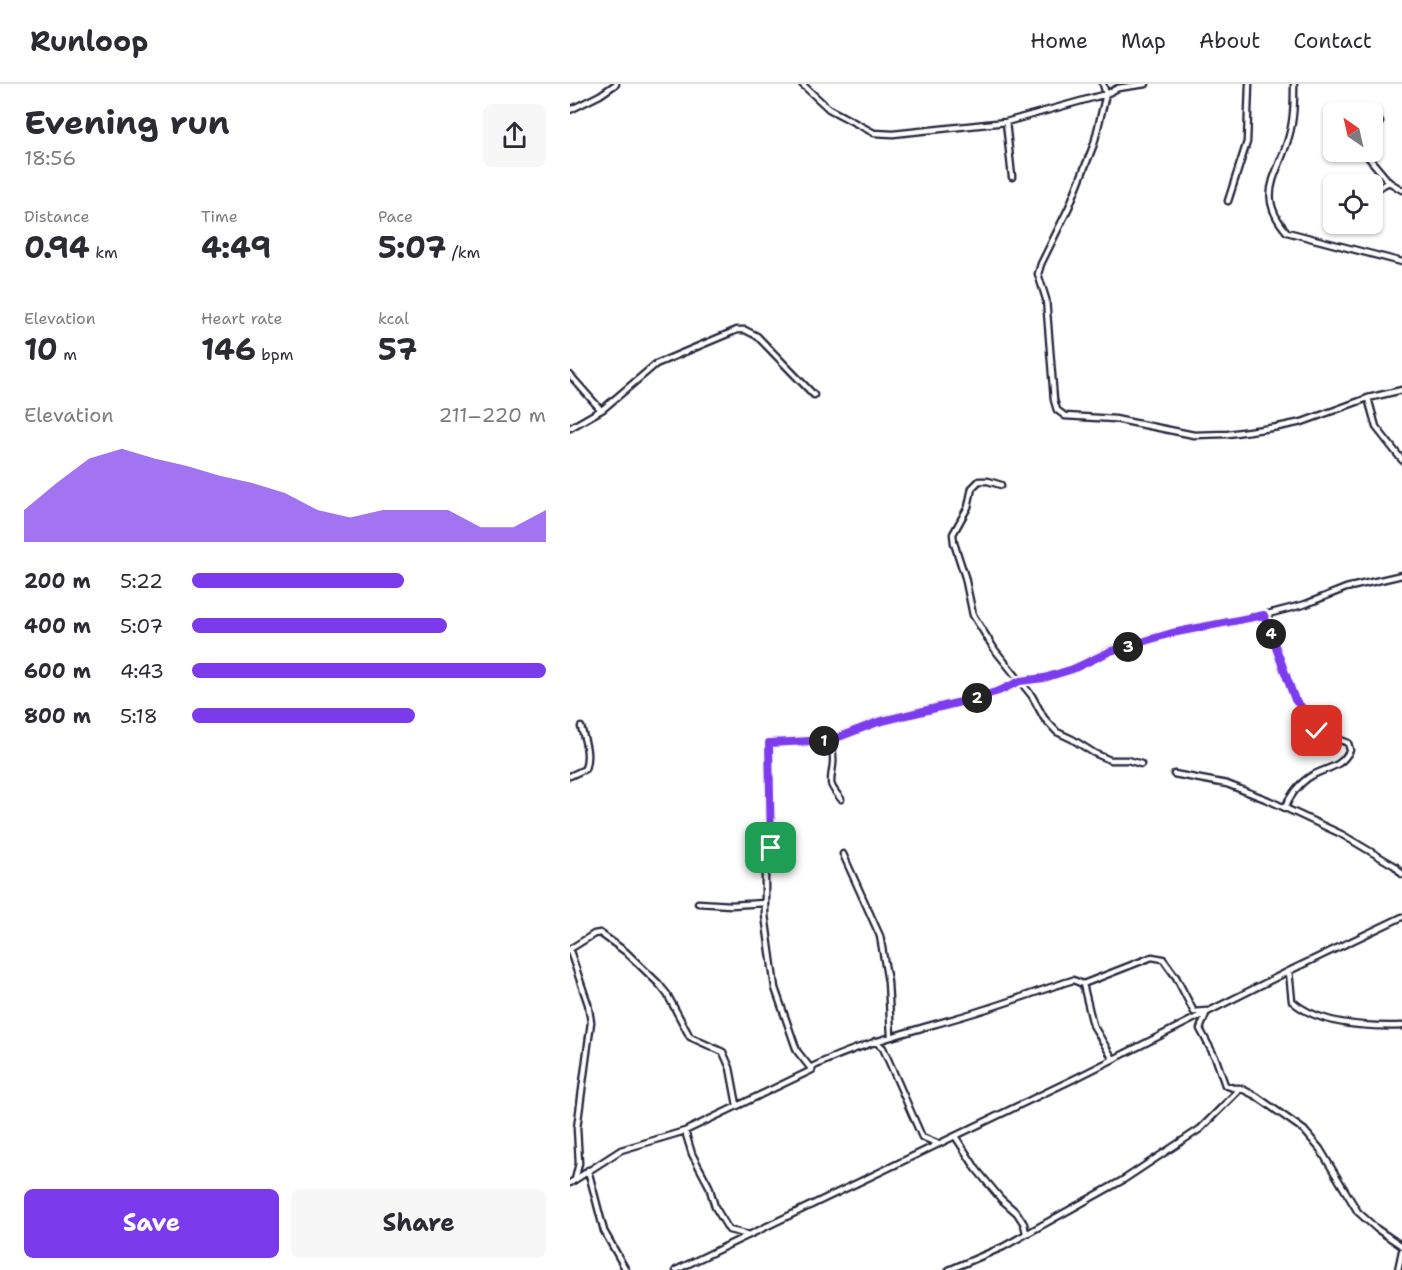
<!DOCTYPE html>
<html lang="en">
<head>
<meta charset="utf-8">
<style>
	:root { --surface:#fff; --page:#f7f7f7; --text:#2b2b33; --muted:#7c7c81; --line:#e1e1e2; --accent:#7c3aed }
	body { margin:0; font-family:"Shantell Sans",sans-serif; background:var(--page); color:var(--text); height:100vh; display:flex; flex-direction:column; font-size:22px; white-space:nowrap }
	* { box-sizing:border-box; margin:0 }
	p { font-size:20px; color:var(--muted) }
	.icon { flex:none; width:33px; height:33px; fill:none; stroke:currentColor; stroke-width:2; stroke-linecap:round; stroke-linejoin:round }
	.map { position:relative; flex:1; overflow:hidden }
	.details { display:flex; flex-direction:column; background:var(--surface); width:570px }
	.details>* { flex:none }
	.needle { width:39px; rotate:326deg }
	.fabs { position:absolute; left:753px; top:18px; display:grid; gap:12px }
	.fabs a { display:grid; place-items:center; width:60px; height:60px; border-radius:9px; background:var(--surface); box-shadow:0 2px 4px #0004; font-size:30px }
	.pin { position:absolute; display:grid; place-items:center; width:51px; height:51px; color:#fff; margin:-26px; border-radius:12px; box-shadow:0 3px 9px #0006 }
	.km { position:absolute; width:30px; height:30px; margin:-15px; border-radius:50%; background:#222; color:#fff; font-size:16px; line-height:30px; text-align:center }
	.round { display:grid; place-items:center; flex:none; width:63px; height:63px; border-radius:9px; background:var(--page) }
	.overview { display:flex; align-items:center; justify-content:space-between; height:102px; padding:0 24px }
	h1 { font-size:33px; font-weight:700; line-height:45px }
	.figures { display:grid; grid-template-columns:repeat(3,1fr); gap:9px; height:102px; padding:6px 24px }
	.figures div { display:grid; align-content:center }
	.figures b { font-size:30px; font-weight:700 }
	.figures small { font-size:16px; font-weight:400 }
	.figures p { font-size:16px }
	.chart { height:168px; padding:12px 24px }
	.chart p { display:flex; justify-content:space-between }
	.chart svg { width:100%; height:108px; margin-top:6px; fill:var(--accent); opacity:.7 }
	.cta { display:flex; gap:12px; margin-top:auto; padding:12px 24px }
	.cta a { flex:1; height:69px; border-radius:9px; background:var(--accent); color:#fff; font-size:24px; font-weight:700; line-height:69px; text-align:center }
	.cta a+a { background:var(--page); color:var(--text) }
	ul { padding:0 24px; list-style:none; font-size:20px }
	li { display:grid; grid-template-columns:96px 72px 1fr; align-items:center; height:45px }
	li i { height:15px; border-radius:8px; background:var(--accent) }
	header { display:flex; align-items:center; gap:36px; box-sizing:border-box; height:84px; padding:0 30px; background:var(--surface); border-bottom:2px solid var(--line) }
	header strong { font-size:28px }
	nav { display:flex; gap:33px; margin-inline-start:auto; font-size:21px }
	main { display:flex; flex:1; min-height:0 }
	.map>svg:first-child { display:block }
</style>
</head>
<body>
<header>
<strong>Runloop</strong>
<nav><a>Home</a><a>Map</a><a>About</a><a>Contact</a></nav>
</header>
<main>
<section class="details">
<div class="overview"><div><h1>Evening run</h1><p>18:56</p></div><a class="round"><svg class="icon" aria-label="share" viewBox="0 0 24 24"><path d="M12 15V3M7 8l5-5 5 5M5 13v7h14v-7"/></svg></a></div>
<div class="figures">
<div><p>Distance</p><b>0.94<small> km</small></b></div>
<div><p>Time</p><b>4:49</b></div>
<div><p>Pace</p><b>5:07<small> /km</small></b></div>
</div>
<div class="figures">
<div><p>Elevation</p><b>10<small> m</small></b></div>
<div><p>Heart rate</p><b>146<small> bpm</small></b></div>
<div><p>kcal</p><b>57</b></div>
</div>
<div class="chart"><p><span>Elevation</span>211–220 m</p>
<svg viewBox="0 0 160 44" preserveAspectRatio="none"><path d="M0 44V31L10 20L20 10L30 6L40 10L50 13L60 17L70 20L80 24L90 31L100 34L110 31L120 31L130 31L140 38L150 38L160 31V44z"/></svg>
</div>
<ul>
<li><b>200 m</b>5:22<i style="width:60%"></i></li>
<li><b>400 m</b>5:07<i style="width:72%"></i></li>
<li><b>600 m</b>4:43<i style="width:100%"></i></li>
<li><b>800 m</b>5:18<i style="width:63%"></i></li>
</ul>
<div class="cta"><a>Save</a><a>Share</a></div>
</section>
<div class="map">
<svg width="832" height="1186" viewBox="0 0 832 1186">
	<rect width="100%" height="100%" fill="#fff"/>
	<filter id="ink" filterUnits="userSpaceOnUse"><feTurbulence type="fractalNoise" baseFrequency=".0167" numOctaves="2"/><feDisplacementMap in="SourceGraphic" scale="12" xChannelSelector="R" yChannelSelector="G"/><feConvolveMatrix kernelMatrix="1 2 1 2 8 2 1 2 1" color-interpolation-filters="sRGB"/></filter>
	<g filter="url(#ink)">
		<g fill="none" stroke-linecap="round" stroke-linejoin="round">
			<defs>
				<path id="minor" d="M232 0 259 25 304 49 323 50 436 38 536 10 548 4 576 0
					M533 0 536 10 524 60 499 123 471 180 468 190 476 215 484 316 487 326 495 332 545 335 624 351 658 350 708 343 732 338 798 314 832 306
					M724 0C724 17 724 35 719 52 709 91 684 110 717 148L832 178
					M0 26 30 11 46 0
					M436 38 442 93
					M802 48 810 38
					M794 68 819 98 832 106
					M802 107 819 98
					M658 117 677 58 679 0
					M0 291 31 326
					M798 314 806 343 832 376
					M0 344 33 325 86 280 167 246H175L187 252 244 311
					M431 401 418 397H409L402 404 398 423 383 450 384 459 395 493 403 531 425 566 462 612 474 634 487 648 502 655 524 669 540 676H558L571 680
					M694 531 725 616 738 630 741 640 747 647 778 659 780 666C770 686 754 683 738 694 728 701 719 713 715 724
					M261 656 307 638 399 616 429 607 450 597 474 594 503 585 541 566 602 549 694 531 736 520 776 504 832 491
					M604 690 657 700 698 716 771 750 825 782 832 790
					M0 692 15 685C20 670 15 657 11 643
					M273 770 310 852 318 898 321 952
					M128 819 161 821 195 819
					M0 865 24 850 30 849 56 868 88 899 97 910 120 953 153 968 160 984 167 1021
					M0 867 18 920 21 938 7 1044 9 1079 5 1096
					M719 887 722 917C748 941 798 943 832 942
					M513 900 582 873 593 875 606 893 624 928 637 927 630 945 646 975 655 1001 663 1004H670L686 1012 734 1046 750 1065 788 1128 807 1145 832 1162
					M305 957 313 964 352 1053 369 1060
					M242 986 227 967 205 904 195 831V789L201 764 199 659 261 656C262 664 264 672 263 680 261 700 257 698 271 715
					M115 1047 122 1070 139 1102 145 1123 159 1146 179 1151
					M385 1052 407 1086 431 1115 447 1129 454 1140 456 1149
					M18 1086 34 1147 56 1186
					M0 1099 51 1066 115 1047 242 986V983C297 956 357 944 416 925 445 916 474 905 503 896L513 900 523 941 543 975
					M106 1186 508 993 719 887 832 833
					M379 1186 433 1163 553 1096 630 1045 670 1005
					M828 1186 832 1167"/>
			</defs>
			<use href="#minor" stroke="#22223b" stroke-width="9"/>
			<use href="#minor" stroke="#fff" stroke-width="4.5"/>
		</g>
	</g>
	<g fill="none" stroke-linecap="round" stroke-linejoin="round" filter="url(#ink)">
		<defs>
			<path id="route" d="M201 764 199 659 261 656 308 638 399 616 429 607 450 597 474 594 503 585 541 567 602 549 694 531 725 616 738 630 741 640 747 647"/>
		</defs>
		<use href="#route" stroke="#fff" stroke-width="12"/>
		<use href="#route" stroke="#7c3aed" stroke-width="8"/>
	</g>
</svg>
<div class="fabs">
<a><svg class="needle" viewBox="-14 -14 28 28"><path d="M0-13l5 13h-10z" fill="#e53935"/><path d="M0 13l5-13h-10z" fill="#7c7c81"/></svg></a>
<a><svg class="icon" aria-label="locate" viewBox="0 0 24 24"><circle cx="12" cy="12" r="6"/><path d="M12 2v4M12 18v4M2 12h4M18 12h4"/></svg></a>
</div>
<div class="pin" style="left:201px;top:764px;background:#1e9e55"><svg class="icon" aria-label="arrive" viewBox="0 0 24 24"><path d="M6 21V4h12l-3 4 3 4H6"/></svg></div>
<div class="pin" style="left:747px;top:647px;background:#d93025"><svg class="icon" aria-label="check" viewBox="0 0 24 24"><path d="M5 12l5 5 9-10"/></svg></div>
<b class="km" style="left:254px;top:657px">1</b>
<b class="km" style="left:407px;top:614px">2</b>
<b class="km" style="left:558px;top:563px">3</b>
<b class="km" style="left:701px;top:550px">4</b>
</div>
</main>
</body>
</html>
